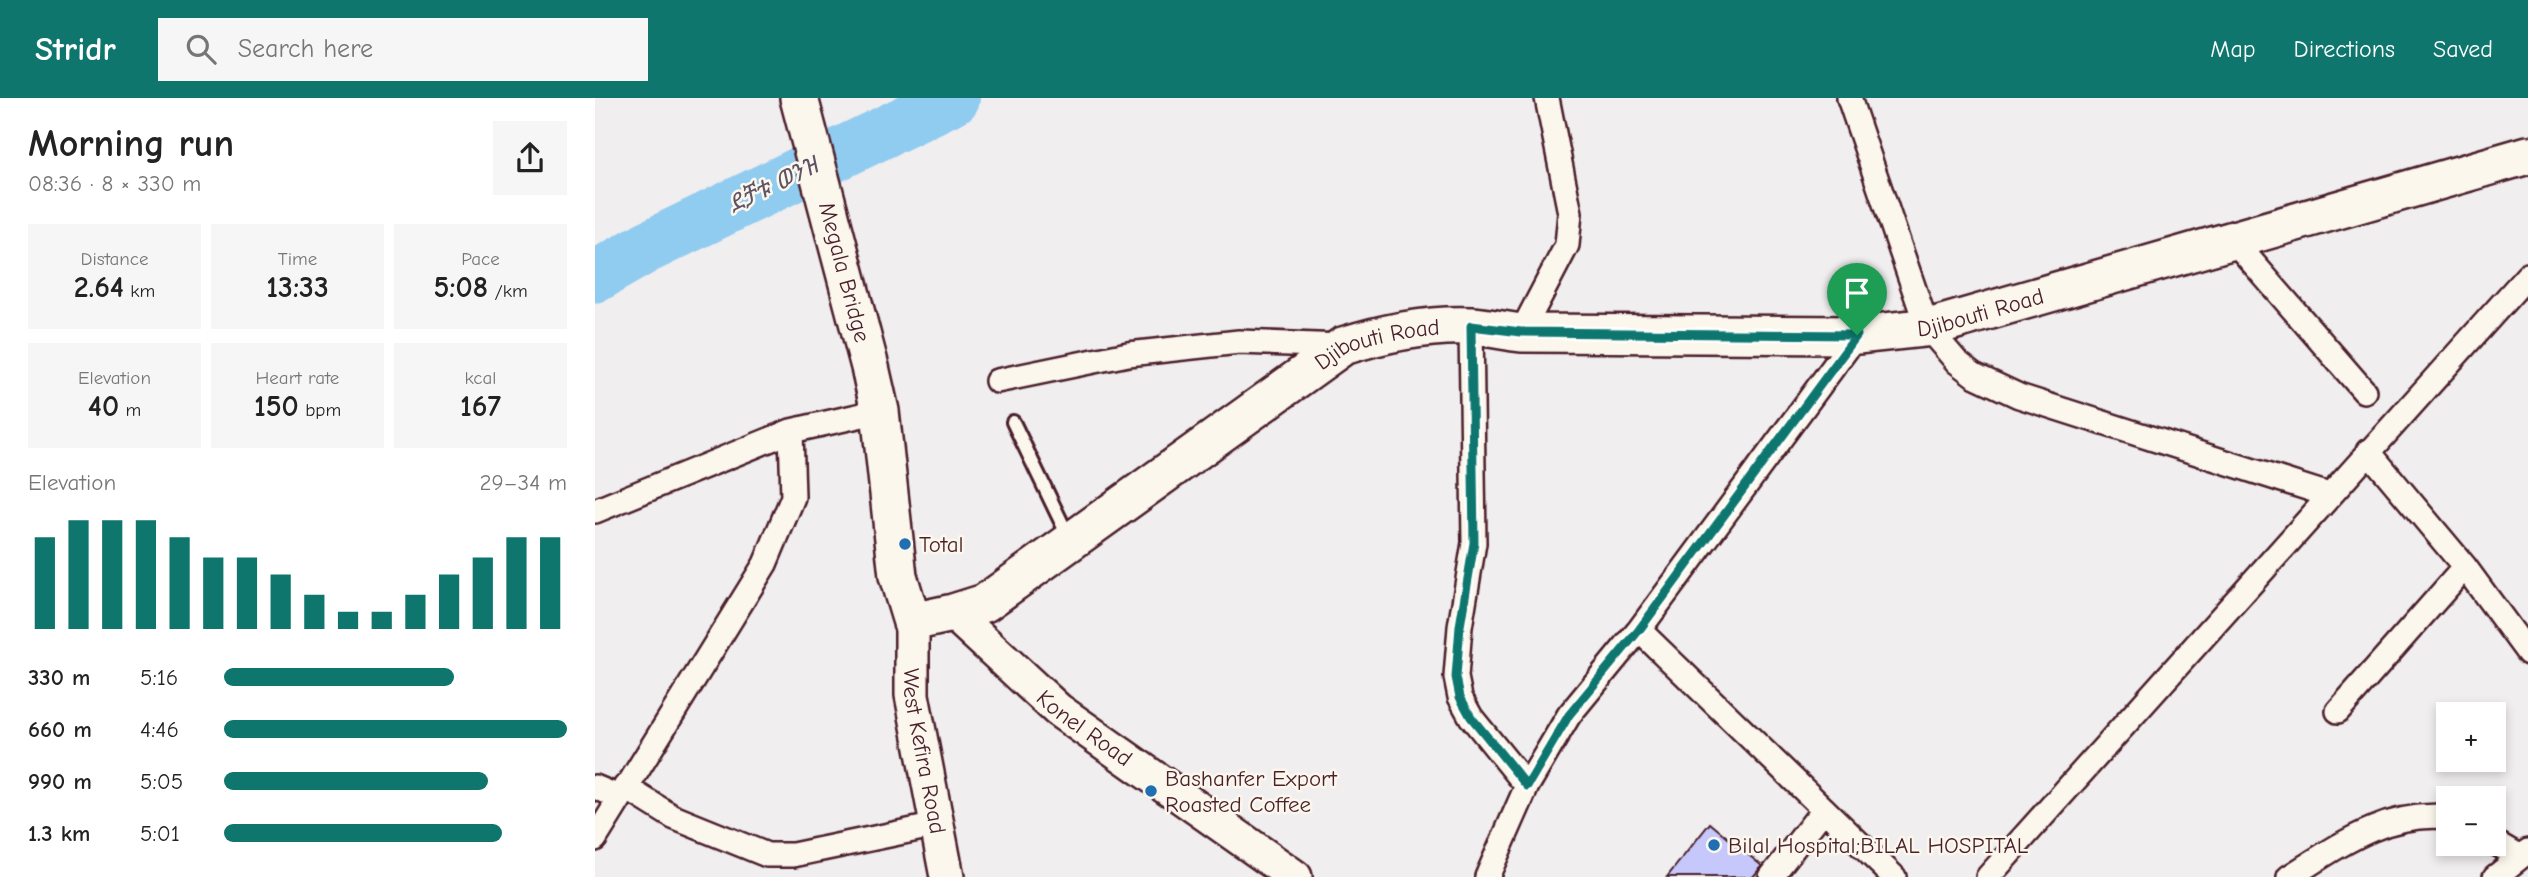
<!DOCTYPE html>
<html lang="en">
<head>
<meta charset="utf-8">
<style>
	:root { --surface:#fff; --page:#f6f6f6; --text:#222; --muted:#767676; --accent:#0f766e }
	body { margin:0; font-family:"Comic Neue","Noto Sans Ethiopic",sans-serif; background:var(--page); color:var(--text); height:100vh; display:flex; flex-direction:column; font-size:26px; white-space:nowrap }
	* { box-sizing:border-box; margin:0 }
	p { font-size:23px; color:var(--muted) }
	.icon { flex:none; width:38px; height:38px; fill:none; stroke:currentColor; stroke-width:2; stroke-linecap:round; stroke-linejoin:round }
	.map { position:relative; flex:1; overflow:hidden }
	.side { display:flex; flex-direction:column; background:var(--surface); width:595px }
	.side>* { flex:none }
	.buttons { position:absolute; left:1841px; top:604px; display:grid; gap:14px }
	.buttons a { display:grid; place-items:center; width:70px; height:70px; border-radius:0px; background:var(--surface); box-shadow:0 4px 10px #0003; font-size:35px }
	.pin { position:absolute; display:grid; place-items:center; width:60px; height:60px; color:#fff; margin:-72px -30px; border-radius:50% 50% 50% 0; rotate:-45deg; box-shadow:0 0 7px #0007 }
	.pin .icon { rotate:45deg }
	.round { display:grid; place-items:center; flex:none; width:74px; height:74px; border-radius:0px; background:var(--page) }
	.overview { display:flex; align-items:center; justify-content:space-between; height:119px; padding:0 28px }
	h1 { font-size:38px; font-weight:600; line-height:52px }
	.stats { display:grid; grid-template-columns:repeat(3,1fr); gap:10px; height:119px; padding:7px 28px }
	.stats div { display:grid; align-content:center; border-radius:0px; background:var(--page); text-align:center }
	.stats b { font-size:30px; font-weight:600 }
	.stats small { font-size:19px; font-weight:400 }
	.stats p { font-size:19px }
	.chart { height:196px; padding:14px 28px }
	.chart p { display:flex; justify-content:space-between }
	.chart svg { width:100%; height:126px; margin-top:7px; stroke:var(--accent); stroke-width:6 }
	ul { padding:0 28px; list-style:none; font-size:23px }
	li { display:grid; grid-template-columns:112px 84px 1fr; align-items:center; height:52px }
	li i { height:18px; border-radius:9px; background:var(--accent) }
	header { display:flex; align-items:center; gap:42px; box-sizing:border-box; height:98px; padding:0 35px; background:var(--accent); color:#fff }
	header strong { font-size:33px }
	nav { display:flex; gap:38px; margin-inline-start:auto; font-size:24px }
	.search { width:490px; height:63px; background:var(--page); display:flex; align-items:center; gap:18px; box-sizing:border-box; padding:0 24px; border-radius:0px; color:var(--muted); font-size:26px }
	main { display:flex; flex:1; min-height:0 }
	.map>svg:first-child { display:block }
</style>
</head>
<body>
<header>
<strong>Stridr</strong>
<div class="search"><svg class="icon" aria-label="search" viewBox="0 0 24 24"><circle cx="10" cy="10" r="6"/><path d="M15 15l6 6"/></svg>Search here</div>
<nav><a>Map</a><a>Directions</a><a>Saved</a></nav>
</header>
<main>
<section class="side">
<div class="overview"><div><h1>Morning run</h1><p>08:36 · 8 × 330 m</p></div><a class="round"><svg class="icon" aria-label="share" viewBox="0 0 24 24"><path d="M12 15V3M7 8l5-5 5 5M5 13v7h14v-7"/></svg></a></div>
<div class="stats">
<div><p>Distance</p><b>2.64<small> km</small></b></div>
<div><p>Time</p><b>13:33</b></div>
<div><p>Pace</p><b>5:08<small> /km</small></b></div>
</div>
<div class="stats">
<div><p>Elevation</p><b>40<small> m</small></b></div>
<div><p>Heart rate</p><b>150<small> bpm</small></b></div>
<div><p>kcal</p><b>167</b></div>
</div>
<div class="chart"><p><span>Elevation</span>29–34 m</p>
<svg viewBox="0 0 160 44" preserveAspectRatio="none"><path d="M5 44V12M15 44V6M25 44V6M35 44V6M45 44V12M55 44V19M65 44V19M75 44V25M85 44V32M95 44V38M105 44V38M115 44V32M125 44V25M135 44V19M145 44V12M155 44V12"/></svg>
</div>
<ul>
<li><b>330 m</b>5:16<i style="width:67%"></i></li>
<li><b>660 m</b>4:46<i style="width:100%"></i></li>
<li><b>990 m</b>5:05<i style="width:77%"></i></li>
<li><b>1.3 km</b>5:01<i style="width:81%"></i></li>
</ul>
</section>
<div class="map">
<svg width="1933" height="779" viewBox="0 0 1933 779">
	<rect width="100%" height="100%" fill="#f0eeef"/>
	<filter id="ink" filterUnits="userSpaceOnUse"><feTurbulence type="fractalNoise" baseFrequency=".0143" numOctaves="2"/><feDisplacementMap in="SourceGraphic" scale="14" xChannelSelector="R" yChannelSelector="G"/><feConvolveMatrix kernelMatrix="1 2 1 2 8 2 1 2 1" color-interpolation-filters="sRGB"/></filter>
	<g filter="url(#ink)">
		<path fill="#0003" d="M1165 769 1171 779H1074Z"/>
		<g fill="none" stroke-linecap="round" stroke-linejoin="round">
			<path stroke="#90cbf0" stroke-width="52" d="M0 179 52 149 359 0"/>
		</g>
		<path fill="#c6c8fb" stroke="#4a1f2b" stroke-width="2" d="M1115 725 1167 768 1158 779H1072Z"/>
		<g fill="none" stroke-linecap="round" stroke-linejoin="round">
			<defs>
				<path id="lane" d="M418 324 474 440"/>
				<path id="street" d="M1254 0 1332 229 1362 264 1379 277 1424 298 1734 397
					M1638 142 1769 293
					M876 228 879 445 865 529 861 579 865 599 876 619 932 688
					M926 235 972 147 975 115 952 0
					M402 283 533 256 644 244 748 248
					M1773 353 1870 469 1933 555
					M0 413 196 333 285 313
					M1044 532 1299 779
					M1743 613 1870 469
					M0 689 24 699
					M30 689 78 719 172 757H198L342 727
					M0 741 170 466 198 399 196 333
					M1899 744 1925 759
					M892 779 932 688 974 617 1044 532 1262 237
					M1176 779 1229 711
					M1393 779 1933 177
					M1694 779C1745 747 1790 713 1853 719
					M1900 779 1933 753"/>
				<g id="secondary">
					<path id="s1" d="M358 515 463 612 700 779"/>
					<path id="s2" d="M317 524V597L352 779"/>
				</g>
				<g id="primary">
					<path id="s3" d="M204 0 275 269 285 313 303 478 317 524 358 515 390 505 748 248C789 235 833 226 877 228 893 229 910 233 926 235L1262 237 1337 229 1933 57"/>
				</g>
			</defs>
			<use href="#lane" stroke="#4a1f2b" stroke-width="18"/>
			<use href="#street" stroke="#4a1f2b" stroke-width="28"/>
			<use href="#secondary" stroke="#4a1f2b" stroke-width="38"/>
			<use href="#primary" stroke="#4a1f2b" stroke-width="42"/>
			<use href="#lane" stroke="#fbf7ec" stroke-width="12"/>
			<use href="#street" stroke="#fbf7ec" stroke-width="23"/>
			<use href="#secondary" stroke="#fbf7ec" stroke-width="33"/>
			<use href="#primary" stroke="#fbf7ec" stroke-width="37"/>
		</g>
	</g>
	<g fill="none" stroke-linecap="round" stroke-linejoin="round" filter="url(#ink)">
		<defs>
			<path id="route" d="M876 228 926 234 1262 237 1044 532 974 617 932 688 876 619 865 599 861 579 865 528 879 445Z"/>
		</defs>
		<use href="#route" stroke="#fff" stroke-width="14"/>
		<use href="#route" stroke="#0f766e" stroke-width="9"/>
	</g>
	<g fill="#1f6fb2" stroke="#fbf7ec" stroke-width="2.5">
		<circle cx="310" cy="446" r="7"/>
		<circle cx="556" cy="693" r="7"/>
		<circle cx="1119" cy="747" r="7"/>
	</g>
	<g text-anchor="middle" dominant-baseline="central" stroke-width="5" stroke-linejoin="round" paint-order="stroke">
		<g font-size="23" fill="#4a1f2b" stroke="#fbf7ec">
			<text stroke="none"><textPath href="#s3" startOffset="180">Megala Bridge</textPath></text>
			<text stroke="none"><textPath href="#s3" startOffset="1696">Djibouti Road</textPath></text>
			<text stroke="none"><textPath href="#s3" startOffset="1087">Djibouti Road</textPath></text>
			<text stroke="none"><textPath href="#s1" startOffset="175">Konel Road</textPath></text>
			<text stroke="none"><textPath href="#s2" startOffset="130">West Kefira Road</textPath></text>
		</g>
		<g font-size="23" fill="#4a1f2b" stroke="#fbf7ec" text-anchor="start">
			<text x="324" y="446">Total</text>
			<text x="570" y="680">Bashanfer Export<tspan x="570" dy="26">Roasted Coffee</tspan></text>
			<text x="1133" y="747">Bilal Hospital;BILAL HOSPITAL</text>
		</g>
		<g font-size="24" font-style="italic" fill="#5f5366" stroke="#fbf7ec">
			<text transform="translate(178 87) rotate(-26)">ደቻቱ ወንዝ</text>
		</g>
	</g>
</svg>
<div class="buttons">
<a>+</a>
<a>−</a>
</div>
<div class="pin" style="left:1262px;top:237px;background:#1e9e55"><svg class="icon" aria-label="arrive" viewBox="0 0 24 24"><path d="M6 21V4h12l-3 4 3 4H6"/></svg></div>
</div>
</main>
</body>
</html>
